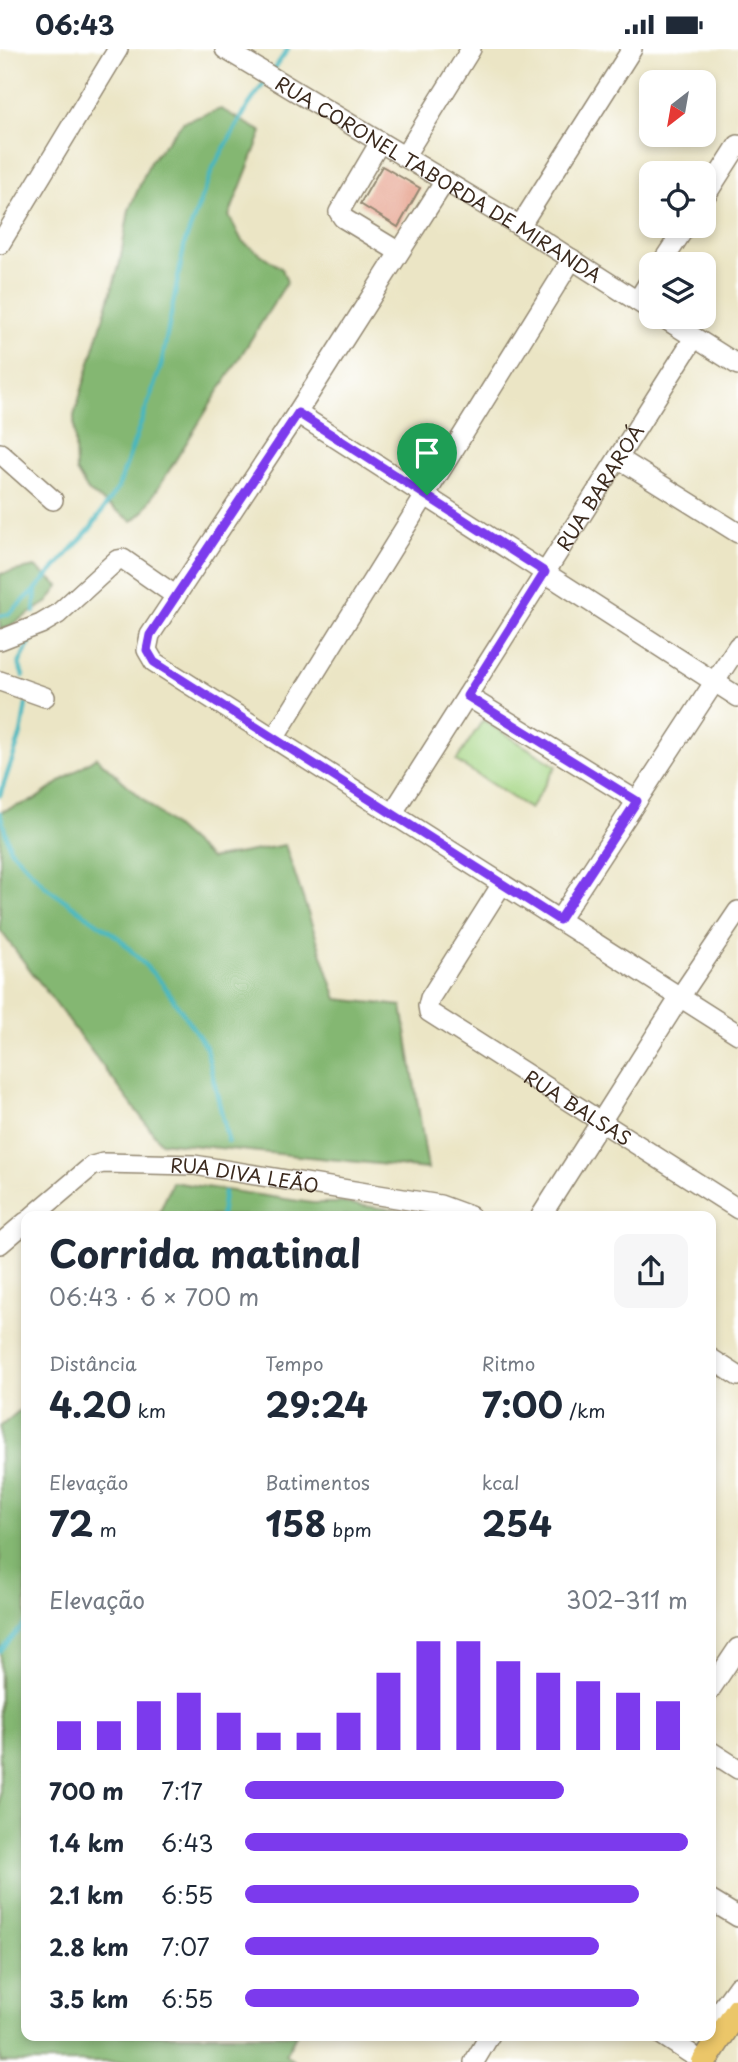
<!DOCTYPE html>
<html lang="pt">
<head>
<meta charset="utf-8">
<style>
	:root { --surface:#fff; --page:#f6f6f7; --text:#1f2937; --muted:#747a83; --accent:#7c3aed }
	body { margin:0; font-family:"Playpen Sans",sans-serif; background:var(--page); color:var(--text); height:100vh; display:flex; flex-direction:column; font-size:26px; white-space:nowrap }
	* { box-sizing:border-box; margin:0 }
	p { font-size:23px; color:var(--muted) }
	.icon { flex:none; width:38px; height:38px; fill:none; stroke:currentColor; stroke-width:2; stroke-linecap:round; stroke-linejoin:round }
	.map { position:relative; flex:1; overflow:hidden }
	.details { position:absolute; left:21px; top:1162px; width:695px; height:830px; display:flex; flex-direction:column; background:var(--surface); border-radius:14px; box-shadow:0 4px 10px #0003 }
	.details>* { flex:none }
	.needle { width:46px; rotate:211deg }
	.fabs { position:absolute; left:639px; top:21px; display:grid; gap:14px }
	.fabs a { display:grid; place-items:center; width:77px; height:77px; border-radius:14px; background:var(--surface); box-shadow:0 4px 10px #0003; font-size:35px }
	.pin { position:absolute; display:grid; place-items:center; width:60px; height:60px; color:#fff; margin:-72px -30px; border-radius:50% 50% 50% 0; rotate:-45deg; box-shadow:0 0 7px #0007 }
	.pin .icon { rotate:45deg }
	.round { display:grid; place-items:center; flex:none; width:74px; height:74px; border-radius:14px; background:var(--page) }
	.overview { display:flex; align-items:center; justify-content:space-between; height:119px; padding:0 28px }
	h1 { font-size:38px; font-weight:700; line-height:52px }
	.figures { display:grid; grid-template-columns:repeat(3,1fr); gap:10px; height:119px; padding:7px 28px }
	.figures div { display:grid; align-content:center }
	.figures b { font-size:35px; font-weight:700 }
	.figures small { font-size:19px; font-weight:400 }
	.figures p { font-size:19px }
	.chart { height:196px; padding:14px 28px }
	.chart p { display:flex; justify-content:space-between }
	.chart svg { width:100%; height:126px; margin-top:7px; stroke:var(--accent); stroke-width:6 }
	ul { padding:0 28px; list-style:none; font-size:23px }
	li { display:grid; grid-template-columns:112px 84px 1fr; align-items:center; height:52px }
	li i { height:18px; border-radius:9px; background:var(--accent) }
	.status { display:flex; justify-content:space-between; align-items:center; height:49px; padding:0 35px; background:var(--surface); direction:ltr }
	.status svg { height:19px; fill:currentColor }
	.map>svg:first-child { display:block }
</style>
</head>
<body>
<div class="status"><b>06:43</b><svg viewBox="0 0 49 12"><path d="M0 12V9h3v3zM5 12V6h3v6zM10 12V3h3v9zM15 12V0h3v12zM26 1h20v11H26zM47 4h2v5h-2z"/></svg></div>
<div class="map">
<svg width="738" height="2013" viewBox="0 0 738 2013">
	<rect width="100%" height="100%" fill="#fff"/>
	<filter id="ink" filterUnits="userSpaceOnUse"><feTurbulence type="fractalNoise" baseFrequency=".0143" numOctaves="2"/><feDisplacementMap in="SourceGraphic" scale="14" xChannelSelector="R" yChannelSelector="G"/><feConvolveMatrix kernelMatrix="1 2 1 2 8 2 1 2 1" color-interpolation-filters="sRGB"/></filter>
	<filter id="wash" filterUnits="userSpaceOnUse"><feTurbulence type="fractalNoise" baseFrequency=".00686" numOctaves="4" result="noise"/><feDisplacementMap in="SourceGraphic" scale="28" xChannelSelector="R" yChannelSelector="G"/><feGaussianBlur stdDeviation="1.57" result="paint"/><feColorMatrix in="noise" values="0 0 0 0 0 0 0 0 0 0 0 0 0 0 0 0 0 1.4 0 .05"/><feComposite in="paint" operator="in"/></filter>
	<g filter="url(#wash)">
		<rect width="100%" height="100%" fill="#ebe5c5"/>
		<path fill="#a5d685" stroke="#708052" stroke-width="2" d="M483 671 556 717 530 760 456 712Z"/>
		<path fill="#84b772" stroke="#607048" stroke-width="2" d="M221 60 262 83 229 167 242 192 282 220 287 233 143 463 132 472 88 442 76 422 74 367 120 213 129 161 150 113 183 73Z
			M35 518 59 537 48 553 6 579 0 580V525Z
			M96 708 210 810 285 796 337 950 402 957 428 1120 160 1093 0 881V763L34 751Z
			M172 1133 312 1154H343L394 1161 420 1167H158Z
			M26 1356V1986H296L285 2006 296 2013H0V1378Z"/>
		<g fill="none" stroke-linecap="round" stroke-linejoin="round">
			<path stroke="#48b7be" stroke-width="4.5" d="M272 23 288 0
				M34 563 36 540
				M0 567 9 565 36 540 90 480 118 439 161 317 185 193 213 119 248 57 267 30
				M23 627 19 615 32 589
				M0 746 21 685 26 655
				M0 764 10 800 47 839 119 889 163 935 206 998 228 1092
				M221 1167 224 1143
				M0 1602 26 1574"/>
		</g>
		<g id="blocks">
			<path fill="#e6a38e" d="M382 117 420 139 398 178 360 155Z"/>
		</g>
	</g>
	<g filter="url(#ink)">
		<use href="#blocks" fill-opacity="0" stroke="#938872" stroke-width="2"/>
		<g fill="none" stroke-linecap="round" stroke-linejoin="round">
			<defs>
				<g id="minor">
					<path id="s1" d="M225 0 520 177 651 261"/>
					<path d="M380 93 339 163 343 169 399 203"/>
					<path d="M404 108 471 0"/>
					<path d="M445 132 297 364 150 586 147 601 154 613 738 985"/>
					<path d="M704 149 738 96"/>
					<path d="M520 177 632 0"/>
					<path d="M0 195 118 0"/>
					<path d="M661 215 686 177"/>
					<path d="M637 252 651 230"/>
					<path d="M662 268 738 316"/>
					<path d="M297 364 738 648"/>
					<path d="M0 404 53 451"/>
					<path d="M618 409 738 484"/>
					<path d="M0 591 41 575 58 565 117 511 123 510 176 547"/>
					<path d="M0 632 45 648"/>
					<path d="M467 647 637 752"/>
					<path d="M275 688 572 210"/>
					<path id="s2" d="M392 765 694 289"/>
					<path id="s3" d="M502 835 430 949 428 957 429 963 738 1160"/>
					<path d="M559 871 738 597"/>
					<path id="s4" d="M33 1167 92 1117 103 1114 194 1116 440 1156 470 1167"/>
					<path d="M541 1167 680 948 738 862"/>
					<path d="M0 1195 26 1173"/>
					<path d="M710 1309 738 1327"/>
					<path d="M710 1641 738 1599"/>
					<path d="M710 1702 738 1720"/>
					<path d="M710 1851 738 1868"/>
					<path d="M710 1976 738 1937"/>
					<path d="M662 1986 691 2005"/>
					<path d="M474 2013 490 1986"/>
				</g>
				<path id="major" d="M704 2013 738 1961"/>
			</defs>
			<use href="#minor" stroke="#938872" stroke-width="22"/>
			<use href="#major" stroke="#938872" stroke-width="27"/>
			<use href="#minor" stroke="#fff" stroke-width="19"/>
			<use href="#major" stroke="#ebc669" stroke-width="24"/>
		</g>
	</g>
	<g fill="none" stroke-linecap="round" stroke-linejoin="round" filter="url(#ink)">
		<defs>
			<path id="route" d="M298 364 545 523 467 647 637 752 559 871 154 613 147 601 150 586Z"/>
		</defs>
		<use href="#route" stroke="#fff" stroke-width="14"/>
		<use href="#route" stroke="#7c3aed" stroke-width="9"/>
	</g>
	<g text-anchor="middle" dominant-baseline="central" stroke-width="6" stroke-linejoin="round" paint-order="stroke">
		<g font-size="19" fill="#3b2a1e" stroke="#fff">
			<text stroke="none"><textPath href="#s1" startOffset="250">RUA CORONEL TABORDA DE MIRANDA</textPath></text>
			<text stroke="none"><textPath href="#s2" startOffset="387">RUA BARAROÁ</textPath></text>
			<text stroke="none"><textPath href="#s3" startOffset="326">RUA BALSAS</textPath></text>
			<text stroke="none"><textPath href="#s4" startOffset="231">RUA DIVA LEÃO</textPath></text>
		</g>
	</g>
</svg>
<div class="fabs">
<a><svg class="needle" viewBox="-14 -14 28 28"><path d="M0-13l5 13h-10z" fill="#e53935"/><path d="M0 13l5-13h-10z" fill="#747a83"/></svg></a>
<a><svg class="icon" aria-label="locate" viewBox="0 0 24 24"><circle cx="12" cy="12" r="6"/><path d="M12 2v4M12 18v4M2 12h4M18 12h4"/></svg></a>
<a><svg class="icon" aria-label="layers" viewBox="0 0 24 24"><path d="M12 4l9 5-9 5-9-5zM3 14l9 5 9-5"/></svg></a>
</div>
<div class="pin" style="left:427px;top:446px;background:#1e9e55"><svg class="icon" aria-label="arrive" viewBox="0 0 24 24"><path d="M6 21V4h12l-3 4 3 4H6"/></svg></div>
<section class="details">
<div class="overview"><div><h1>Corrida matinal</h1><p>06:43 · 6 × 700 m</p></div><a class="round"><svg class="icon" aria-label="share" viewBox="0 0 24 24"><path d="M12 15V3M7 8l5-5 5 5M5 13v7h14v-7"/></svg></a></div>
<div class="figures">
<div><p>Distância</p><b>4.20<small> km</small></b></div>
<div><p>Tempo</p><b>29:24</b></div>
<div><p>Ritmo</p><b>7:00<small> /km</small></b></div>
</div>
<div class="figures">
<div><p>Elevação</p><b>72<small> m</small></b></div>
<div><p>Batimentos</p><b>158<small> bpm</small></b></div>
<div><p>kcal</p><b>254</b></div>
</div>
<div class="chart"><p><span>Elevação</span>302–311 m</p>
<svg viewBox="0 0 160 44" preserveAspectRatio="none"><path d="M5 44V34M15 44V34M25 44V27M35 44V24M45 44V31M55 44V38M65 44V38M75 44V31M85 44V17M95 44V6M105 44V6M115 44V13M125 44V17M135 44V20M145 44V24M155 44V27"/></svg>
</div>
<ul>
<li><b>700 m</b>7:17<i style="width:72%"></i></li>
<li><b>1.4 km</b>6:43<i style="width:100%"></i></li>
<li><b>2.1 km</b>6:55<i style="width:89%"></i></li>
<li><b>2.8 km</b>7:07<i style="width:80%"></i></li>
<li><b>3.5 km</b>6:55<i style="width:89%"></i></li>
</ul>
</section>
</div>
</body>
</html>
